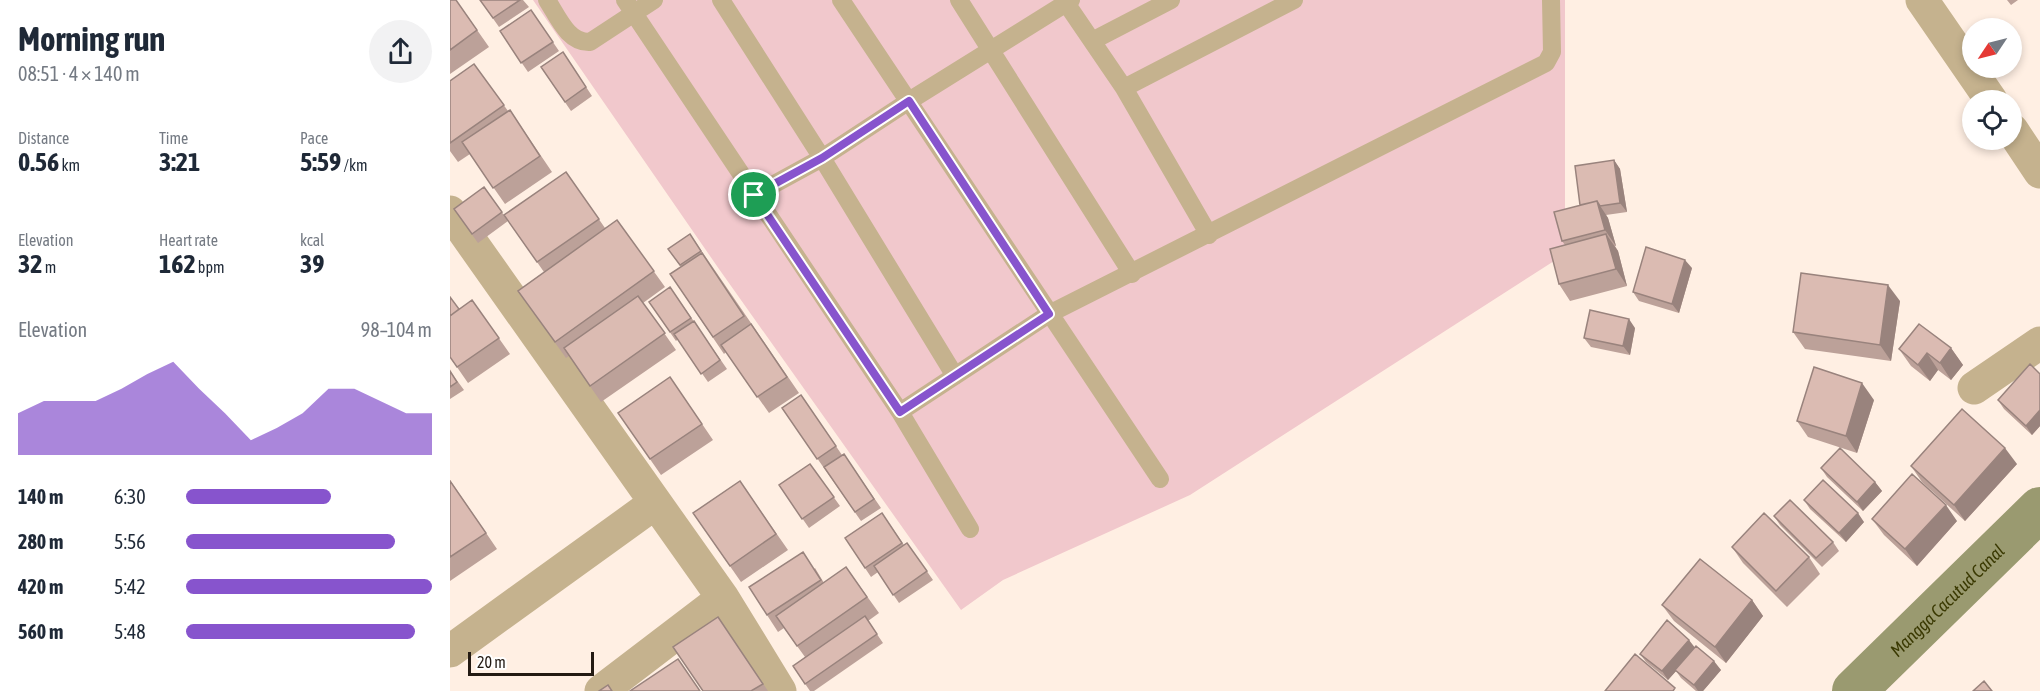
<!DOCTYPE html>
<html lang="en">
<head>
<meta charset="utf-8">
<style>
	:root { --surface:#fff; --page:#f2f2f3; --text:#1f2937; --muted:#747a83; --accent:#8754cd }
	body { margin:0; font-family:"Asap Condensed",sans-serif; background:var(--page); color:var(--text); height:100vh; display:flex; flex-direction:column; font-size:22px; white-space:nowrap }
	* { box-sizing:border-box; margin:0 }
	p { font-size:20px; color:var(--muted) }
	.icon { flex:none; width:33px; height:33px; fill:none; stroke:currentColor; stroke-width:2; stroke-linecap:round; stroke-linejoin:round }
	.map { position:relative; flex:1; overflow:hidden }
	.drawer { display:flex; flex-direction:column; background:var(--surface); width:450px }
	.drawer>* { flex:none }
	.needle { width:39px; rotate:235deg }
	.tools { position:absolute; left:1512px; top:18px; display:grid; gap:12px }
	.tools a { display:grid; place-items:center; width:60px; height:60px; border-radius:50%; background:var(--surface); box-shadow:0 3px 9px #0003; font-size:30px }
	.scale { position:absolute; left:18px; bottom:15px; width:126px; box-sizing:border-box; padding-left:6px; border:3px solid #231a13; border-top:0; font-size:16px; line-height:21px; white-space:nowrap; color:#231a13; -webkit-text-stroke:4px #fff; paint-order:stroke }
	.pin { position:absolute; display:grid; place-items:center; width:51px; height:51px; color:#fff; margin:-26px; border:3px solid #fff; border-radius:50%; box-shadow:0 2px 6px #0007 }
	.round { display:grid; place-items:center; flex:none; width:63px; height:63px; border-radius:32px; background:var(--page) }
	.summary { display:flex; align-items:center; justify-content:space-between; height:102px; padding:0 18px }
	h1 { font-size:33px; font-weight:700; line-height:45px }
	.figures { display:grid; grid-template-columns:repeat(3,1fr); gap:9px; height:102px; padding:6px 18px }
	.figures div { display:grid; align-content:center }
	.figures b { font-size:26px; font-weight:700 }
	.figures small { font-size:16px; font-weight:400 }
	.figures p { font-size:16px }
	.chart { height:168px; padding:12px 18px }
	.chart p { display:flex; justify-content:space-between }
	.chart svg { width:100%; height:108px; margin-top:6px; fill:var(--accent); opacity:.7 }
	ul { padding:0 18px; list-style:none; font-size:20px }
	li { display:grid; grid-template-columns:96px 72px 1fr; align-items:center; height:45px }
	li i { height:15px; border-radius:8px; background:var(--accent) }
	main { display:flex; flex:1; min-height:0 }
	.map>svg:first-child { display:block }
</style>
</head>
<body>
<main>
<section class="drawer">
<div class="summary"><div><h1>Morning run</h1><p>08:51 · 4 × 140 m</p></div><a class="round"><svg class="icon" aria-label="share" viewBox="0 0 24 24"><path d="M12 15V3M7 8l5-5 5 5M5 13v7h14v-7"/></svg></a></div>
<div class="figures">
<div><p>Distance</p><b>0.56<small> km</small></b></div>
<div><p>Time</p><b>3:21</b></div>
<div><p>Pace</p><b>5:59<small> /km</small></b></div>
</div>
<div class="figures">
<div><p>Elevation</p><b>32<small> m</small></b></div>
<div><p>Heart rate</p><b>162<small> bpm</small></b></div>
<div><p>kcal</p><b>39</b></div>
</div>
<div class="chart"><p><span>Elevation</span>98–104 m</p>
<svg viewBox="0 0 160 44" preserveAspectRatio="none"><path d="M0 44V27L10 22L20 22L30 22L40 17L50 11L60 6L70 17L80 27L90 38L100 33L110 27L120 17L130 17L140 22L150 27L160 27V44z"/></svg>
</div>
<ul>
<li><b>140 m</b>6:30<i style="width:59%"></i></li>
<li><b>280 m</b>5:56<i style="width:85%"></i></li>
<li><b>420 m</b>5:42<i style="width:100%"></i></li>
<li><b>560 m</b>5:48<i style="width:93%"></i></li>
</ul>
</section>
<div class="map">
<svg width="1590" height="691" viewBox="0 0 1590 691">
	<rect width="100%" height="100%" fill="#ffefe3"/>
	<path fill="#f1c8cc" d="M83 0H1115V254L740 495 553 580 511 610 269 269Z"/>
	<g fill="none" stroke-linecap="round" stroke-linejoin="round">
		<path stroke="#9a9a70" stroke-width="44" id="s1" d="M1404 691 1590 509"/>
		<path stroke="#c5b28e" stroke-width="18" d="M97 0C108 17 118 43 140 42L204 0
			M175 0 450 412 520 529
			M271 0 372 158 505 376
			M391 0 710 479
			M509 0 682 274
			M614 0 674 88 759 235
			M642 41 721 0
			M674 88 844 0
			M304 195 372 158 459 101 621 0
			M450 412 599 314 1096 63 1102 52 1101 0"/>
		<path stroke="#c5b28e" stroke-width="33" d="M1472 0 1541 100
			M1562 130 1590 172
			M0 212 273 598 330 691
			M1524 388 1590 343
			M0 651 205 503
			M151 691 273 598"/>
	</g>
	<path fill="#bca199" d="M0 0H6L39 47 0 74Z
		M30 0H73L79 7 49 27Z
		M1557 0H1568L1561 5Z
		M81 10 109 51 78 72 50 31Z
		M113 52 142 96 121 111 91 67Z
		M24 64 58 111 60 110 102 172 55 204 20 154 8 162 0 151V81Z
		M1164 160 1170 169 1177 212 1156 215 1158 218 1166 246H1165L1168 251 1177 286 1120 301 1109 284 1115 245 1112 241 1130 205Z
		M116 172 155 228 167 220 215 287 193 303 226 350 151 402 119 356 116 358 68 291 94 272 54 215Z
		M34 187 58 221 28 243 4 209Z
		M240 234 349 393 319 413 276 352 274 354 220 274 231 267 218 249Z
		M1242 268 1229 313 1189 301 1183 292Z
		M220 287 277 369 258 382 228 339 226 341 199 302Z
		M22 300 60 354 18 383 0 357 9 309Z
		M1450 301 1441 361 1355 349 1343 332Z
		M1185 328 1180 355 1141 347 1134 338Z
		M1501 348 1513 365 1501 380 1488 370 1480 381 1461 366 1449 349Z
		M0 371 14 390 0 399Z
		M1590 374V426L1582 435 1554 409 1548 400Z
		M220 377 263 440 211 475 168 413Z
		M351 395 392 455 394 454 431 508 411 521 332 408Z
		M1424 400 1407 453 1358 437 1347 421Z
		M360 464 390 506 359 528 329 485Z
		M1567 464 1515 521 1472 482 1461 466Z
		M1371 468 1425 482 1432 491 1413 511 1377 477Z
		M0 480 47 549 0 581Z
		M290 481 338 550 291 582 243 513Z
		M1354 500 1414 522 1396 542 1360 509Z
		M432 513 454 545 457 543 483 580 449 603 428 572 421 577 395 538Z
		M1324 516 1383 542 1389 551 1372 567 1330 525Z
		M1422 519 1507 521 1467 566 1434 535Z
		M1282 547 1359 557 1370 574 1337 607 1293 563Z
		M396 567 429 613 418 621 433 643 364 691H360L343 666 355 657 334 628 328 632 317 615 365 568 374 583Z
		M1302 600 1313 616 1276 663 1224 621 1212 605Z
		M268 617 318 691H253Z
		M1245 647 1271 670 1253 691H1246L1231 678 1226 671 1218 680 1196 662 1190 654Z"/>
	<path fill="#99837d" d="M1164 160 1170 169 1177 212 1170 203Z
		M1147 201 1158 218 1166 246 1155 230Z
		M1156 234 1168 251 1177 286 1166 269Z
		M1235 260 1242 268 1229 313 1222 304Z
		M1438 285 1450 301 1441 361 1430 345Z
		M1179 319 1185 328 1180 355 1173 346Z
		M1501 348 1513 365 1501 380 1490 363Z
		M1477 353 1488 370 1480 381 1468 365Z
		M1412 383 1424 400 1407 453 1396 436Z
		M1590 410V426L1582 435 1576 426Z
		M1555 448 1567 464 1515 521 1504 505Z
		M1425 482 1432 491 1413 511 1407 502Z
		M1496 505 1507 521 1467 566 1455 549Z
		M1408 513 1414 522 1396 542 1389 533Z
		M1302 600 1313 616 1276 663 1265 647Z
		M1239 640 1246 649 1218 680 1212 671Z
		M1264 661 1271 670 1253 691H1248L1244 685Z"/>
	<path fill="#dbbbb2" stroke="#99837d" stroke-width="1.5" d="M0 0H6L27 30 0 50Z
		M30 0H70L43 18Z
		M81 10 103 42 71 63 50 31Z
		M113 52 136 87 115 102 91 67Z
		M24 64 54 105 0 143V81Z
		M60 110 90 156 43 188 12 142Z
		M1164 160 1170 203 1150 206 1147 201 1130 205 1125 166Z
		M116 172 149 219 87 262 54 215Z
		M34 187 52 212 22 234 4 209Z
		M1147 201 1155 230 1112 241 1104 212Z
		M167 220 204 271 105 342 68 291Z
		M240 234 251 251 230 265 218 249Z
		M1156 234 1166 269 1109 284 1100 249Z
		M1196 247 1235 260 1222 304 1183 292Z
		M252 253 294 316 263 337 220 274Z
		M1351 273 1438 285 1430 345 1343 332Z
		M220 287 241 318 220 332 199 302Z
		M188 296 215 333 140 386 114 348Z
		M0 297 9 309 0 316Z
		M22 300 49 338 7 367 0 357V316Z
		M1140 310 1179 319 1173 346 1134 338Z
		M244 321 270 360 251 374 224 334Z
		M301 324 337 377 307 397 271 345Z
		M1469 324 1501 348 1490 363 1477 353 1468 365 1449 349Z
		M1580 364 1590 374V410L1576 426 1548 400Z
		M1364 367 1412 383 1396 436 1347 421Z
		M0 371 7 382 0 387Z
		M220 377 252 424 200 459 168 413Z
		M351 395 386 446 367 459 332 408Z
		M1512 409 1555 448 1504 505 1461 466Z
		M1390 448 1425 482 1407 502 1371 468Z
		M394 454 424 499 405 512 374 467Z
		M360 464 384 497 352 519 329 485Z
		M1462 474 1496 505 1455 549 1422 519Z
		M1373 480 1408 513 1389 533 1354 500Z
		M0 481 36 533 0 557Z
		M290 481 326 534 280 566 243 513Z
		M1340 500 1383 542 1366 558 1324 516Z
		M432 513 452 543 415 568 395 538Z
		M1314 513 1359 557 1326 591 1282 547Z
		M457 543 477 571 443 595 424 566Z
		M353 552 371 580 317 615 299 587Z
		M1250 559 1302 600 1265 647 1212 605Z
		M396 567 417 597 347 646 326 616Z
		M415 616 427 634 355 684 343 666Z
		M268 617 313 684 301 691H253L223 647Z
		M1217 620 1239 640 1212 671 1190 654Z
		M1246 646 1264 661 1244 685 1225 670Z
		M1185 654 1225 688 1223 691H1155Z
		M228 659 250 691H180Z
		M1534 681 1542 691H1523Z
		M158 685 162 691H149Z"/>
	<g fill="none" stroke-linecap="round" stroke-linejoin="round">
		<defs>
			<path id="route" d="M459 101 599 314 450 412 304 195 372 158Z"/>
		</defs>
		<use href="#route" stroke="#fff" stroke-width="12"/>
		<use href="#route" stroke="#8754cd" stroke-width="8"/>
	</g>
	<g text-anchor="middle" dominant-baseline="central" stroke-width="5" stroke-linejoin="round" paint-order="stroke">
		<g font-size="18" font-style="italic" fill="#3a3902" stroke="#fff">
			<text stroke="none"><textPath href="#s1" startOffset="130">Mangga Cacutud Canal</textPath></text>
		</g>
	</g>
</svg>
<div class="tools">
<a><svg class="needle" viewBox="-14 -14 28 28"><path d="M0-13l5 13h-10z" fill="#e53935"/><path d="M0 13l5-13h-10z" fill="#747a83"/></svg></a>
<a><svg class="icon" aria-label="locate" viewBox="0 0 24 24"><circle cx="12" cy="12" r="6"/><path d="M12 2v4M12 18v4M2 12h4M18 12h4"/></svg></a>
</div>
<div class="scale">20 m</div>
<div class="pin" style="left:304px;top:195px;background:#1e9e55"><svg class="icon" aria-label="arrive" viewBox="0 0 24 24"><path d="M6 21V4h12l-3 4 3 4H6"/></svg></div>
</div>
</main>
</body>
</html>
